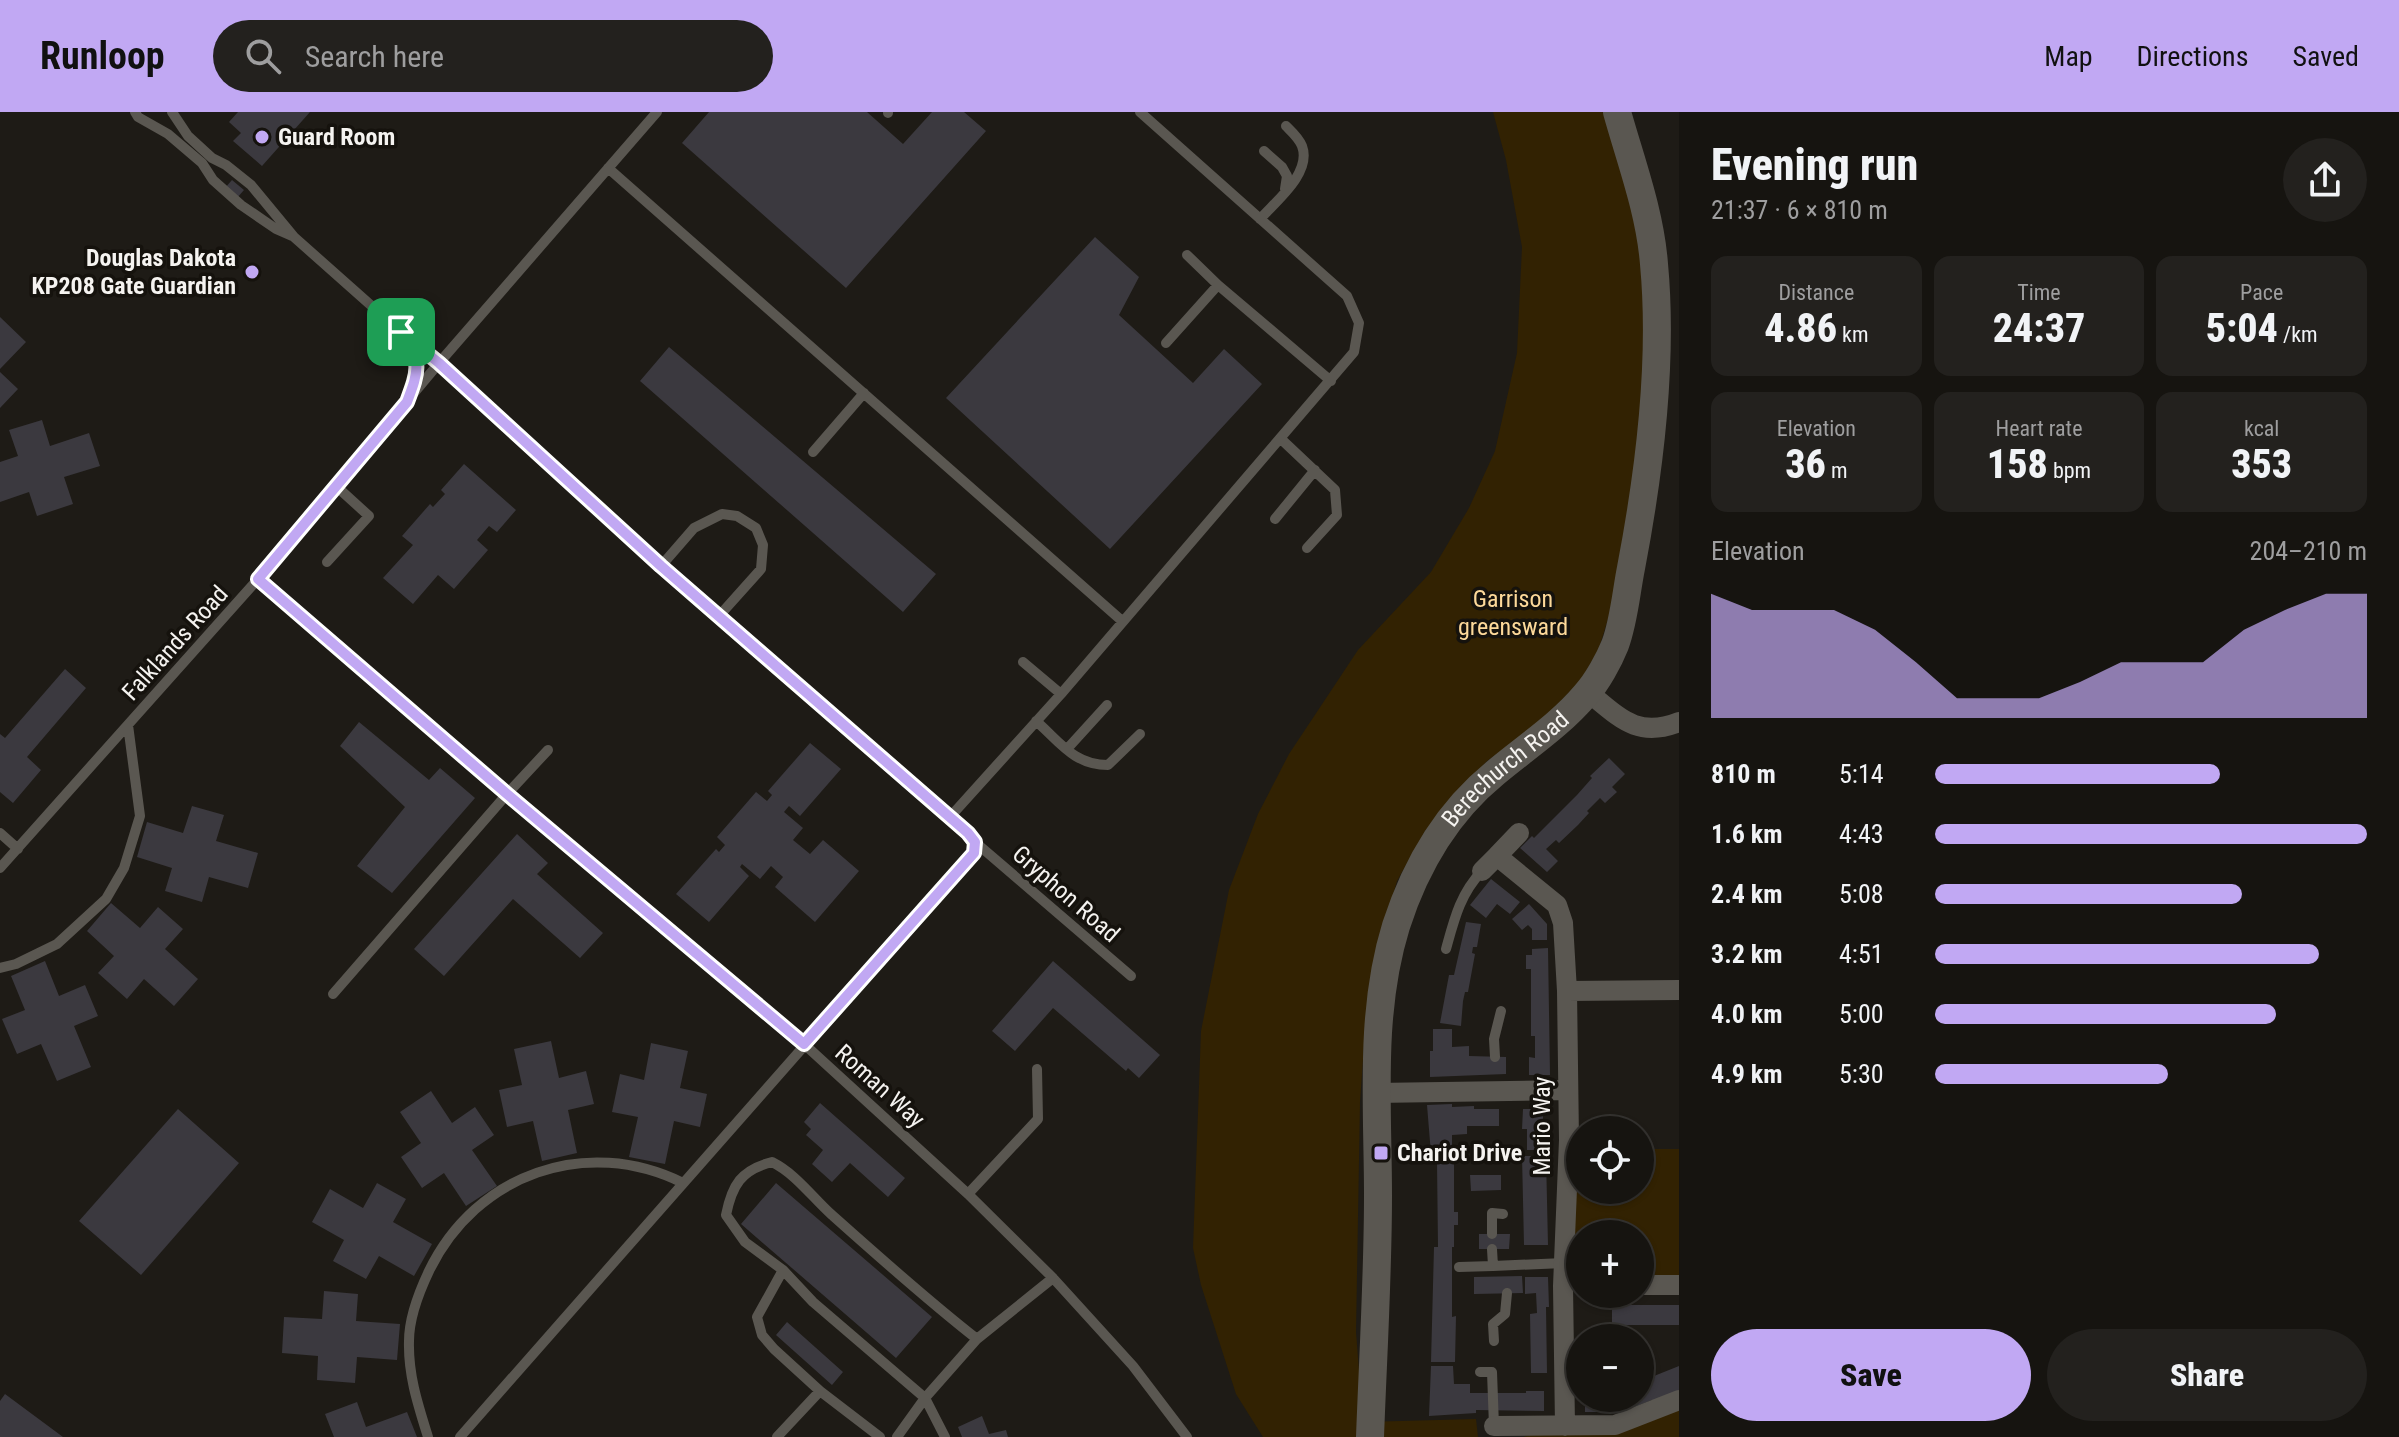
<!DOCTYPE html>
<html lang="en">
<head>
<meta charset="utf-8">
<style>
	:root { --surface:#161410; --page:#23211e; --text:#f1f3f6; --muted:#9e9e9f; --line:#353330; --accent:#c1a8f3 }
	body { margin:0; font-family:"Roboto Condensed",sans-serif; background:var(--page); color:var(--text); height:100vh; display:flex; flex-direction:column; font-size:30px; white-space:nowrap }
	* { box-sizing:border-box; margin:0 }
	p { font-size:26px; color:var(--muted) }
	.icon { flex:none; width:44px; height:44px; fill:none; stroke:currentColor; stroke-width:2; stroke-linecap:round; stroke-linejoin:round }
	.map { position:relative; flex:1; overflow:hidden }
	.panel { display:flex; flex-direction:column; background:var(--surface); width:720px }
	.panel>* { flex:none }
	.controls { position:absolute; left:1566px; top:1004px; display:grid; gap:16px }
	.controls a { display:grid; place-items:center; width:88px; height:88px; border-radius:50%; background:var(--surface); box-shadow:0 2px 6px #0004,0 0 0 2px var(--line); font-size:40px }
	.pin { position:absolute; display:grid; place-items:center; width:68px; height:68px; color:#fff; margin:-34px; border-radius:16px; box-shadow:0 4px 12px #0006 }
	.round { display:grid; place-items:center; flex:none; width:84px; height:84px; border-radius:42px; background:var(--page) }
	.summary { display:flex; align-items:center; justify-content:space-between; height:136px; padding:0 32px }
	h1 { font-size:44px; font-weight:800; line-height:60px }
	.stats { display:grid; grid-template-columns:repeat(3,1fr); gap:12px; height:136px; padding:8px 32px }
	.stats div { display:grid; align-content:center; border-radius:16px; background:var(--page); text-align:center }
	.stats b { font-size:40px; font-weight:800 }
	.stats small { font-size:22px; font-weight:400 }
	.stats p { font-size:22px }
	.chart { height:224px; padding:16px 32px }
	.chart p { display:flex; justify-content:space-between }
	.chart svg { width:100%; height:144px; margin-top:8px; fill:var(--accent); opacity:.7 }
	.primary-button { display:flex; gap:16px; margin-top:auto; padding:16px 32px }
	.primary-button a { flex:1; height:92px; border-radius:48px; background:var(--accent); color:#111; font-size:32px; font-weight:800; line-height:92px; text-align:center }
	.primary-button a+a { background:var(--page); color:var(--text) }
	ul { padding:0 32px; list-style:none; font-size:26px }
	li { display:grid; grid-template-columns:128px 96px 1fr; align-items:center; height:60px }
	li i { height:20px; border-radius:10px; background:var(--accent) }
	header { display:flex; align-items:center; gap:48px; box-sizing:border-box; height:112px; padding:0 40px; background:var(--accent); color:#111 }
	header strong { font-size:38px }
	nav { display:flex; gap:44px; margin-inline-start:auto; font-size:28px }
	.search { width:560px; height:72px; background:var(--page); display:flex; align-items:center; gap:20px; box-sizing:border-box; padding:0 28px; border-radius:44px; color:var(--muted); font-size:30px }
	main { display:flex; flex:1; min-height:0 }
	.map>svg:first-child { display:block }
</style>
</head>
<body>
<header>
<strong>Runloop</strong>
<div class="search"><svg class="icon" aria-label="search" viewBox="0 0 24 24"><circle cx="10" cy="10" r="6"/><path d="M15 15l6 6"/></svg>Search here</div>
<nav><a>Map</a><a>Directions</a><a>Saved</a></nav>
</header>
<main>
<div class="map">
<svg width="1679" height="1325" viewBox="0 0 1679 1325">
	<rect width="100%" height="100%" fill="#1e1b16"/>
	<path fill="#322202" d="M1493 0H1609L1649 155 1641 316 1612 494 1599 536 1582 567 1539 611 1487 649 1447 692 1425 719 1397 769 1382 821 1364 933 1360 990 1356 1220 1363 1310 1476 1307 1478 1325H1263L1236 1282 1201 1173 1193 1136 1201 919 1229 778 1258 702 1289 642 1358 538 1431 460 1469 396 1495 339 1517 241 1522 135 1506 48Z
		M1640 1037H1679V1168L1640 1169V1122H1580V1162L1569 1150 1567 1046 1580 1038V1078H1640Z
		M1679 1296V1325H1523L1531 1323Z"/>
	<path fill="#3b393f" d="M238 0H310L262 54 233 29 241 21 229 10Z
		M709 0H867L903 32 932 0H964L986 19 846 176 682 31Z
		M232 68 244 78 237 86 225 76Z
		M1095 125 1139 165 1119 203 1193 271 1224 237 1262 272 1110 437 946 286Z
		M0 205 26 230 0 257Z
		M669 235 936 462 903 500 640 269Z
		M0 260 18 277 0 296Z
		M42 308 50 334 89 321 100 354 64 365 73 392 37 404 29 380 0 390V350L18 344 9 318Z
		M464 352 516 398 497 420 489 414 477 428 488 438 454 477 438 463 413 492 383 466 413 433 402 424 430 392 433 395 445 382 441 378Z
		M65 557 86 576 27 645 41 658 13 691 0 680V622L5 626Z
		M359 610 429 668 440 656 475 686 392 781 357 754 405 695 340 634Z
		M810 631 841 657 800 704 789 694 784 700 803 716 793 728 810 742 823 728 859 759 815 810 775 775 783 765 771 754 760 767 742 752 740 755 749 764 709 810 676 782 716 737 719 740 725 733 717 725 756 680 767 689 772 683 768 679Z
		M1609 646 1625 662 1612 675 1617 680 1605 691 1600 686 1587 699 1589 701 1578 713 1559 731 1556 728 1546 737 1558 749 1547 760 1520 736 1532 724 1534 726 1577 683 1592 666 1590 664Z
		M192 694 224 703 216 729 258 741 248 776 209 765 202 790 165 779 172 756 137 745 147 710 183 721Z
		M517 722 548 751 537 762 603 821 580 846 513 787 444 864 414 837Z
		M1491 767 1520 790 1510 802 1497 792 1486 806 1470 793Z
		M111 791 140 816 158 795 183 817 165 837 198 867 174 894 144 867 127 887 98 861 114 844 87 819Z
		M1529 792 1547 812V828H1532V817L1528 813 1522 818 1512 807Z
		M1466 810 1481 812 1477 835H1473L1472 841 1475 842 1468 880H1465L1463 889 1461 914 1440 911 1449 863H1454Z
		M1548 836 1550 963H1529V945L1535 946V924H1531V857H1526V843H1532V837Z
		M45 849 59 884 85 873 98 904 74 914 91 955 57 969 41 932 17 942 2 907 25 898 11 864Z
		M1053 849 1160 943 1139 966 1128 956 1126 959 1053 896 1015 939 992 919Z
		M1433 917H1452V935L1469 934V944L1506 945V962L1430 965V939H1433Z
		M551 929 559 966 586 959 594 992 568 998 577 1041 542 1049 533 1009 507 1015 499 978 522 973 514 937Z
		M651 931 688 939 680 976 707 982 700 1015 674 1009 665 1052 629 1045 638 1005 612 1000 620 962 644 968Z
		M431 979 452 1011 475 995 494 1023 472 1038 497 1074 466 1094 444 1061 422 1076 401 1045 421 1031 400 1000Z
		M820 991 905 1066 888 1085 850 1051 832 1070 812 1052 823 1038 806 1023 811 1017 804 1010Z
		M1452 992V995L1474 994V997H1499V1014H1467V1022L1452 1023V1041L1431 1042 1427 993Z
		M178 997 239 1051 141 1163 79 1109Z
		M1523 997H1543V1038H1527V1017H1522Z
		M1522 1044H1546L1548 1133H1524Z
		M1437 1050H1454V1100H1458V1113H1454V1135H1452V1205L1456 1204 1455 1250H1431L1434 1135H1438Z
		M1470 1063H1501V1078L1471 1079Z
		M377 1071 406 1087 393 1110 432 1132 414 1164 379 1144 366 1167 333 1149 344 1128 312 1110 330 1077 363 1096Z
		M776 1071 932 1205 896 1246 741 1112Z
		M1479 1122H1510L1509 1137H1479Z
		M1522 1164 1523 1181 1474 1182V1165Z
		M1525 1165H1548L1549 1195H1546L1547 1261H1531L1530 1202 1537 1201 1536 1181 1525 1182Z
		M324 1179 358 1182 356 1209 400 1212 397 1248 357 1245 355 1271 317 1268 318 1244 282 1241 284 1205 322 1207Z
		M1612 1193H1679V1213H1612Z
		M787 1210 843 1260 832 1273 776 1223Z
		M1431 1254H1453L1454 1272H1470V1281H1526V1279H1544V1299L1476 1298V1301L1429 1304Z
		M1679 1254V1280L1654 1290 1652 1288 1624 1299 1623 1286H1640V1273L1646 1271 1644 1268Z
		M5 1282 63 1325H0V1289Z
		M1585 1286H1605V1300H1585Z
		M357 1290 366 1315 407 1300 417 1325H334L325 1302Z
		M982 1304 989 1322 1006 1318 1008 1325H962L958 1315Z"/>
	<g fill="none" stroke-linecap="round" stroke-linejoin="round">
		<path stroke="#5a5751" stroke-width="10" d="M135 0 138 5 168 22 202 51 213 68 241 93 276 117 292 124
			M172 0 188 24 212 46 226 53 251 73 294 125 401 220 439 251 661 454 968 721 975 730 974 741 460 1325
			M888 1V0
			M1264 39 1282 55 1287 64 1285 77
			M608 56 1121 508
			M1260 107C1276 89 1312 61 1302 34 1299 26 1292 20 1286 14
			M1187 143 1218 173
			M407 228C421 248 418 260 410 280
			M1166 231 1218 173 1331 269
			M1281 327 1335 378 1337 403 1307 436
			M813 340 864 281
			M1275 407 1315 358
			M327 450 369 404 336 374
			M661 454 694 416 722 402 737 404 756 416 763 433 761 457 719 504
			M258 467 507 682 804 932 968 1082 1053 1166 1133 1254 1187 1325
			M1023 550 1061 582
			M1036 609C1060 630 1074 653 1108 653L1140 622
			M1067 637 1107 593
			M950 705 1061 582 1354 240 1359 211 1347 184 1140 0
			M0 721 18 737
			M975 730 1131 864
			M0 756 258 467 439 251 657 0
			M1446 837C1454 808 1460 782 1482 759
			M0 856 16 852 57 832 106 787 124 756 140 704 128 613
			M333 882 507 682 548 638
			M1495 945 1494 927 1501 899
			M968 1082 1038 1007 1037 957
			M1492 1122V1101L1503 1102
			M1492 1137 1493 1154 1564 1151
			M1459 1155 1493 1154
			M783 1158 757 1205 762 1223 774 1237 820 1279 880 1325
			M1494 1229 1493 1212 1505 1202 1507 1181
			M1480 1260H1492L1494 1314
			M428 1325C418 1293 408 1263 409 1229 409 1206 419 1180 429 1159 476 1062 586 1023 683 1071
			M777 1325 820 1279
			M897 1325 925 1286 977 1227 1053 1166
			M945 1325 925 1286 813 1190 783 1158 745 1130 726 1103C732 1073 741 1058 772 1050 796 1062 812 1085 832 1103 879 1145 927 1188 977 1227"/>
		<path stroke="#5a5751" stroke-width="20" d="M1588 580C1619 605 1637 627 1679 610
			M1497 744 1519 721
			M1482 759 1497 744 1557 793 1563 811 1567 879 1569 1028 1563 1174 1565 1314
			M1567 879 1679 878
			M1375 981 1568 978
			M1640 1173H1679
			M1494 1314 1615 1313 1679 1288"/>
		<path stroke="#5a5751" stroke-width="28" id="s1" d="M1370 1325C1373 1244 1378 1164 1378 1083 1378 994 1369 901 1396 814 1415 755 1446 701 1495 661 1526 635 1560 613 1586 582 1597 570 1609 548 1615 533 1624 509 1626 481 1631 456 1649 362 1663 248 1654 152 1650 100 1631 50 1617 0"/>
	</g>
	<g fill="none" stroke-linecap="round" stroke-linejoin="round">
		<defs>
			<path id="route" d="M401 220 439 251 661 454 968 721 975 730 974 741 804 932 507 682 258 467 407 290C419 258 422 250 401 220Z"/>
		</defs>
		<use href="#route" stroke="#fff" stroke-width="16"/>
		<use href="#route" stroke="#c1a8f3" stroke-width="10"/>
	</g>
	<g fill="#c1a8f3" stroke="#15120d" stroke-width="3">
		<circle cx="262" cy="25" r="8"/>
		<circle cx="252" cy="160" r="8"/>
		<rect x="1373" y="1033" width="16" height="16" rx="4"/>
	</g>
	<g text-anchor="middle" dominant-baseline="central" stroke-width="7" stroke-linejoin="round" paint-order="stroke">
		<g font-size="24" font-weight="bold" fill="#f5f3f0" stroke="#15120d" text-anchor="start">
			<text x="278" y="25">Guard Room</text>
			<text x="236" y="146" text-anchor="end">Douglas Dakota<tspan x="236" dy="28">KP208 Gate Guardian</tspan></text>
			<text x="1397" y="1041">Chariot Drive</text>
		</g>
		<g font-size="24" fill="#fdd99a" stroke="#15120d">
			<text x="1513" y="487">Garrison<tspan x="1513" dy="28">greensward</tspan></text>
		</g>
		<g font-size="24" fill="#f5f3f0" stroke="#15120d">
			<text transform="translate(175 531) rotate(-48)">Falklands Road</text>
			<text stroke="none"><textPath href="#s1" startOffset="708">Berechurch Road</textPath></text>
			<text transform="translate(1066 782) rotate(41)">Gryphon Road</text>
			<text transform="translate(880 974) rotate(42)">Roman Way</text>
			<text transform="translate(1542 1014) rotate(-90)">Mario Way</text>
		</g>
	</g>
</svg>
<div class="controls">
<a><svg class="icon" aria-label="locate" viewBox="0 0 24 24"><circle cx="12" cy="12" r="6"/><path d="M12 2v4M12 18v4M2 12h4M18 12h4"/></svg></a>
<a>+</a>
<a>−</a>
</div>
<div class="pin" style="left:401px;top:220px;background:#1e9e55"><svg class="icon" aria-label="arrive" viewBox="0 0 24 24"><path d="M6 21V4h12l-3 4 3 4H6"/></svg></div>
</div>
<section class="panel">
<div class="summary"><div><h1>Evening run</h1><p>21:37 · 6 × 810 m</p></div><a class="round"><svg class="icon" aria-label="share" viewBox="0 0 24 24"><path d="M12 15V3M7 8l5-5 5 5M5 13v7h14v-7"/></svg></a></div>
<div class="stats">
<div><p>Distance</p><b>4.86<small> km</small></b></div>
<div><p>Time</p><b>24:37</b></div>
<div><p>Pace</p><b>5:04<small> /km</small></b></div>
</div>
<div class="stats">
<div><p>Elevation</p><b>36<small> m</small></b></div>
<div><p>Heart rate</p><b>158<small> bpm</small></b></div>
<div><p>kcal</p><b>353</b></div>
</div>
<div class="chart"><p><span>Elevation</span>204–210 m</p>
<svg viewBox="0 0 160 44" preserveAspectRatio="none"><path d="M0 44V6L10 11L20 11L30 11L40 17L50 27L60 38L70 38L80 38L90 33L100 27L110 27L120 27L130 17L140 11L150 6L160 6V44z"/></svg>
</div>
<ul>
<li><b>810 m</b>5:14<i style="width:66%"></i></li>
<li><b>1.6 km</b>4:43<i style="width:100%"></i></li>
<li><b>2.4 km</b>5:08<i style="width:71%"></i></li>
<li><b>3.2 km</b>4:51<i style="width:89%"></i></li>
<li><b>4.0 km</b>5:00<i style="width:79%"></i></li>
<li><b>4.9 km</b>5:30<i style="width:54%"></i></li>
</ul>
<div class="primary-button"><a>Save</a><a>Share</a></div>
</section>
</main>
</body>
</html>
